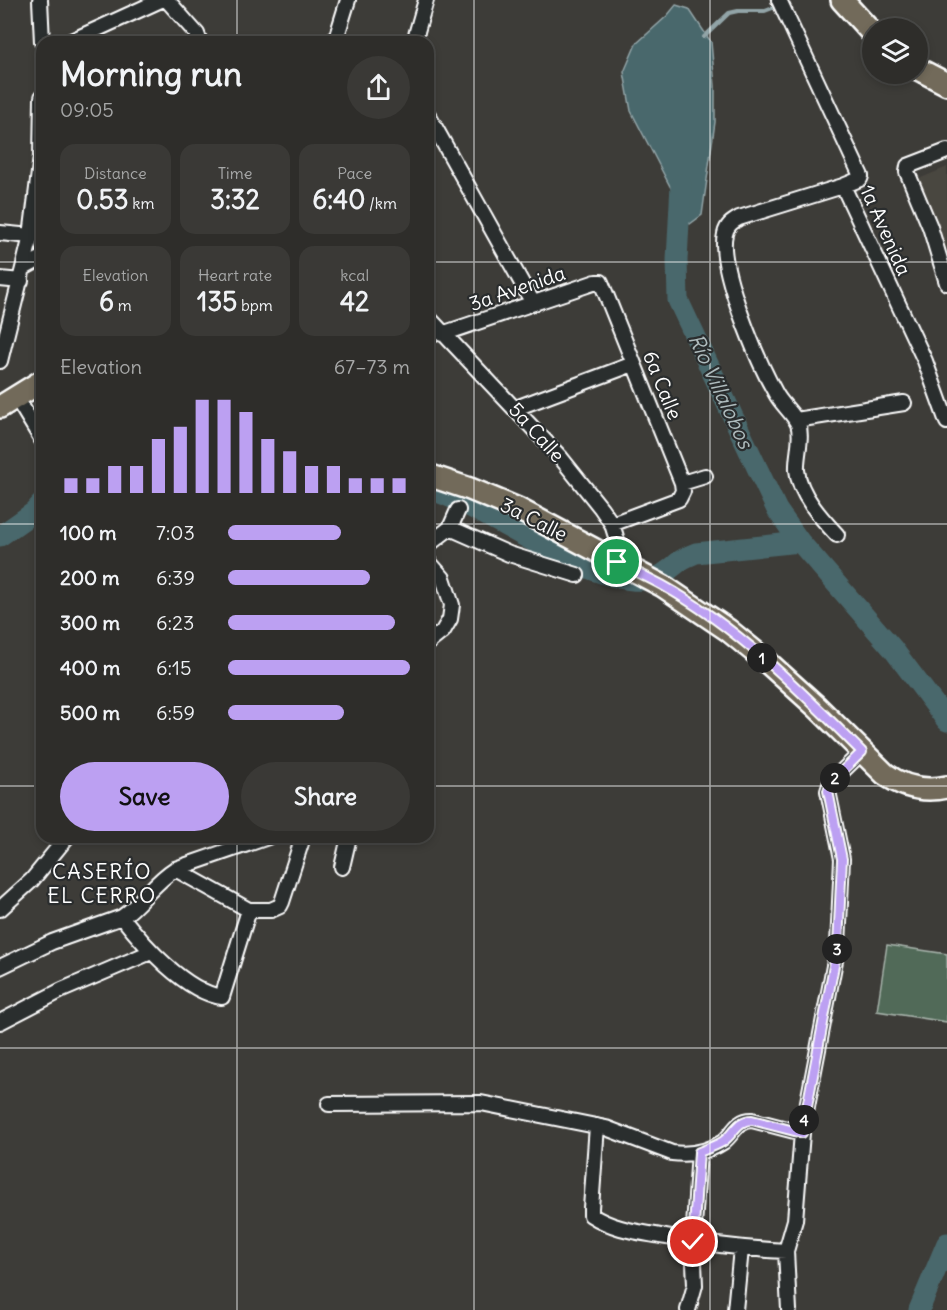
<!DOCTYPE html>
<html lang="en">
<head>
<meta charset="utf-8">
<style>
	:root { --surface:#2e2d2a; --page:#3a3936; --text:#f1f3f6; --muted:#a7a8a8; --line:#494947; --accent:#bca0f2 }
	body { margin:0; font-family:Delius,sans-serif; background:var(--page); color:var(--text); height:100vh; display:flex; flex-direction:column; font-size:22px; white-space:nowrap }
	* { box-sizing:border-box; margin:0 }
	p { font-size:20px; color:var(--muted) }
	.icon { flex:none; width:33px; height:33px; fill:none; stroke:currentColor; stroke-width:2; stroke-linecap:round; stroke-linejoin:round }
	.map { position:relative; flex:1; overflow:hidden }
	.side { position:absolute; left:36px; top:36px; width:398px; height:807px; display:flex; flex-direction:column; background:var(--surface); border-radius:18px; box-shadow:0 3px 9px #0003,0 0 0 2px var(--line) }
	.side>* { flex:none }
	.fabs { position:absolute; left:862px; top:18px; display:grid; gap:12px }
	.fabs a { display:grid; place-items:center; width:66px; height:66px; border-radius:50%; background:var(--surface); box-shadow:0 3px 9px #0003,0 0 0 2px var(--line); font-size:30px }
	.pin { position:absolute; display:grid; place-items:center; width:51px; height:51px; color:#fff; margin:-26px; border:3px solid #fff; border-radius:50%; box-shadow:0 2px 6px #0007 }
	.km { position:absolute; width:30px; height:30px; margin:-15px; border-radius:50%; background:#222; color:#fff; font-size:16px; line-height:30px; text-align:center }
	.round { display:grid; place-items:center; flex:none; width:63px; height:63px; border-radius:32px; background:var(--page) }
	.overview { display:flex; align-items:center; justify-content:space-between; height:102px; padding:0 24px }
	h1 { font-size:33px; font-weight:800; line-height:45px }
	.figures { display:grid; grid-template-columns:repeat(3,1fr); gap:9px; height:102px; padding:6px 24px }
	.figures div { display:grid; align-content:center; border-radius:15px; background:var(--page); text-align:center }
	.figures b { font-size:26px; font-weight:800 }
	.figures small { font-size:16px; font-weight:400 }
	.figures p { font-size:16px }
	.chart { height:168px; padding:12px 24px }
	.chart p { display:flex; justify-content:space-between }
	.chart svg { width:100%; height:108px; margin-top:6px; stroke:var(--accent); stroke-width:6 }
	.action { display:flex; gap:12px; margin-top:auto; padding:12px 24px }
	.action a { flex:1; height:69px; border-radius:36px; background:var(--accent); color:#111; font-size:24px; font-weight:800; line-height:69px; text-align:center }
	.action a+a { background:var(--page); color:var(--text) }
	ul { padding:0 24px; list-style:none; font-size:20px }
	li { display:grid; grid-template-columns:96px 72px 1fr; align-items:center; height:45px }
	li i { height:15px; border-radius:8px; background:var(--accent) }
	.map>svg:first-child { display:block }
</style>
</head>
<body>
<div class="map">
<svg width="947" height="1310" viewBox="0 0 947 1310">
	<rect width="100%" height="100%" fill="#3d3c38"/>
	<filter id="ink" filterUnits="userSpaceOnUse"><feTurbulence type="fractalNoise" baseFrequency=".0167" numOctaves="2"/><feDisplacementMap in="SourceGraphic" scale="12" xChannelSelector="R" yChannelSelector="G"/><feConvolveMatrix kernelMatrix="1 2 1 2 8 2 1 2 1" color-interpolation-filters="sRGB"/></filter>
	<g filter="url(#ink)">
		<path fill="#4a463f" d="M947 167V257L914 181Z"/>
		<path fill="#516a58" stroke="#a8b4ac" stroke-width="1.5" d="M887 945 947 954V1022L877 1011Z"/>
		<path fill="#4a686c" stroke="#92a4a7" stroke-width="1.5" d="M676 5 689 9 711 42 715 86V122L702 215 690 224 680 212 674 194 631 111 624 72 636 44 667 16Z"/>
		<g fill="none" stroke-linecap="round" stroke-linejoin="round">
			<path stroke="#92a4a7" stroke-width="4" d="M704 37 729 13 738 11H765L778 6"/>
			<path stroke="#4a686c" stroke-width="21" d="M681 184 677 260 678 300 777 510 800 542 893 649 947 721
				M428 489C488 506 593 592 653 579 663 576 672 567 680 561 684 558 691 555 696 553L800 542
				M0 536 34 512 42 503
				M919 1310 947 1243"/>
			<defs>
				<path id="minor" d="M40 0 42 42
					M167 0 197 34 200 42
					M779 0 861 176 860 179 843 186 925 361 947 422
					M69 42 161 0
					M335 42 348 0
					M414 42 426 0
					M428 115 533 303
					M947 151 908 166 907 172 930 227 947 283
					M0 233 31 236
					M24 268 42 258
					M0 279 21 281
					M428 317 561 458 601 508 612 524 620 550 617 562
					M442 334 596 282H601L682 483 683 491 679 499 612 524
					M0 361 31 236 41 156 42 97
					M16 397 42 440
					M516 408 633 364
					M796 420 904 403
					M682 483 705 476
					M450 528 509 554 577 575
					M837 535C822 519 799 494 797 470 796 456 803 437 798 424 793 413 782 405 776 394 759 364 717 267 725 234 727 225 732 222 739 218L843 186
					M428 545 450 528 458 510
					M428 561 443 578 452 605 450 619 443 631 428 643
					M342 867 349 837
					M175 869 249 910H271L280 906 282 902 303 837
					M0 909 32 880 67 837
					M122 917C143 944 185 992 222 997L249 910
					M0 967 52 942 122 917C141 904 154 882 175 869L268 837
					M0 1022 62 990 151 952
					M329 1104 481 1103 606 1128 672 1153C689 1155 708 1152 723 1142 734 1134 736 1120 752 1120L802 1133
					M597 1126 591 1208V1215C614 1230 640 1232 666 1237 706 1244 745 1249 786 1251
					M688 1310 695 1285 693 1241 699 1152
					M735 1310 741 1249
					M789 1310 786 1251 795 1220 802 1133 838 945 842 859 828 791 831 782 862 752"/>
				<path id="primary" d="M842 0 873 34
					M918 69 947 84
					M0 407 42 381
					M428 475 470 489 518 509 663 586 728 630 766 661 817 707 885 774C903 787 924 792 947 787"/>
			</defs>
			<use href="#minor" stroke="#fff" stroke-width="18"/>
			<use href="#primary" stroke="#fff" stroke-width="26"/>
			<use href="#minor" stroke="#2a2d2e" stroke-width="14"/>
			<use href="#primary" stroke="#726b5a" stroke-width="21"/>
		</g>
	</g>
	<g fill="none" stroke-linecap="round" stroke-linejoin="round" filter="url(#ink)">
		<defs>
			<path id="route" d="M617 562C632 570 647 577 662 585 738 627 801 691 862 752L831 782 828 791 842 859 838 945 802 1133 752 1120C736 1120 734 1135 722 1142 715 1146 707 1149 699 1152L693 1242"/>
		</defs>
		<use href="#route" stroke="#fff" stroke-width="12"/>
		<use href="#route" stroke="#bca0f2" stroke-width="8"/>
	</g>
	<path fill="none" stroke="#fff" stroke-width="1.5" stroke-opacity="0.55" d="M237 0V42M474 0V1310M710 0V1310M0 262H42M428 262H947M0 524H42M428 524H947M0 786H42M428 786H947M237 837V1310M0 1048H947"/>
	<g text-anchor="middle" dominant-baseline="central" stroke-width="4.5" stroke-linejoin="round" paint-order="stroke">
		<g font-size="20" fill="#fff" stroke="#2a2d2e">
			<text transform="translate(886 230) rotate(66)">1a Avenida</text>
			<text transform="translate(517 288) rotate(-19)">3a Avenida</text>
			<text transform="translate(663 385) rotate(68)">6a Calle</text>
			<text transform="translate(537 432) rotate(48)">5a Calle</text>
			<text transform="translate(534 519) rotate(27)">3a Calle</text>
		</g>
		<g font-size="21" font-style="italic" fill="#aebbbd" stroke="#2a2d2e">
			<text transform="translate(721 391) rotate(65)">Río Villalobos</text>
		</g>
		<g font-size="21" letter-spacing="1.5" fill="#fff" stroke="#2a2d2e">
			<text x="102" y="871">CASERÍO<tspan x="102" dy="24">EL CERRO</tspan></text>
		</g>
	</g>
</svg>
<div class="fabs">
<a><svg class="icon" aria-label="layers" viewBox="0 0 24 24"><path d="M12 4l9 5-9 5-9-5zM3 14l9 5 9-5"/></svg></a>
</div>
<div class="pin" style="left:617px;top:562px;background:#1e9e55"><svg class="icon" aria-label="arrive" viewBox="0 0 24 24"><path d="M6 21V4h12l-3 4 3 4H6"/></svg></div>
<div class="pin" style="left:693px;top:1242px;background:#d93025"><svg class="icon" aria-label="check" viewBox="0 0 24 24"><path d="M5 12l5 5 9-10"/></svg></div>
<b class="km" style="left:762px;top:658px">1</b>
<b class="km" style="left:835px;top:778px">2</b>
<b class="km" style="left:837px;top:949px">3</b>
<b class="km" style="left:804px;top:1120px">4</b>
<section class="side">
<div class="overview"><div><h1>Morning run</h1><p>09:05</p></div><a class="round"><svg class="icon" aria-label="share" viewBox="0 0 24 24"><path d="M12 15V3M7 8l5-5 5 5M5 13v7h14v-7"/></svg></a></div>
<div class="figures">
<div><p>Distance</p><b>0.53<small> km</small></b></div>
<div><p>Time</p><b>3:32</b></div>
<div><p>Pace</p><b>6:40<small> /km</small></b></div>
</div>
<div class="figures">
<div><p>Elevation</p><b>6<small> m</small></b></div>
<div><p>Heart rate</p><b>135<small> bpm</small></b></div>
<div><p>kcal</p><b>42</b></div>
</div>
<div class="chart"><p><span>Elevation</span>67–73 m</p>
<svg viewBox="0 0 160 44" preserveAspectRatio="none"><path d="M5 44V38M15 44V38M25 44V33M35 44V33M45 44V22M55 44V17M65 44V6M75 44V6M85 44V11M95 44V22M105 44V27M115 44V33M125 44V33M135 44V38M145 44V38M155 44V38"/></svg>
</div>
<ul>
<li><b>100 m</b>7:03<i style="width:62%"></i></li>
<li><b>200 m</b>6:39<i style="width:78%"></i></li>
<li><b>300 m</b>6:23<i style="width:92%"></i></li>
<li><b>400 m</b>6:15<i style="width:100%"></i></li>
<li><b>500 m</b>6:59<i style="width:64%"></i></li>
</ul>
<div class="action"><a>Save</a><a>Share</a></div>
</section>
</div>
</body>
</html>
